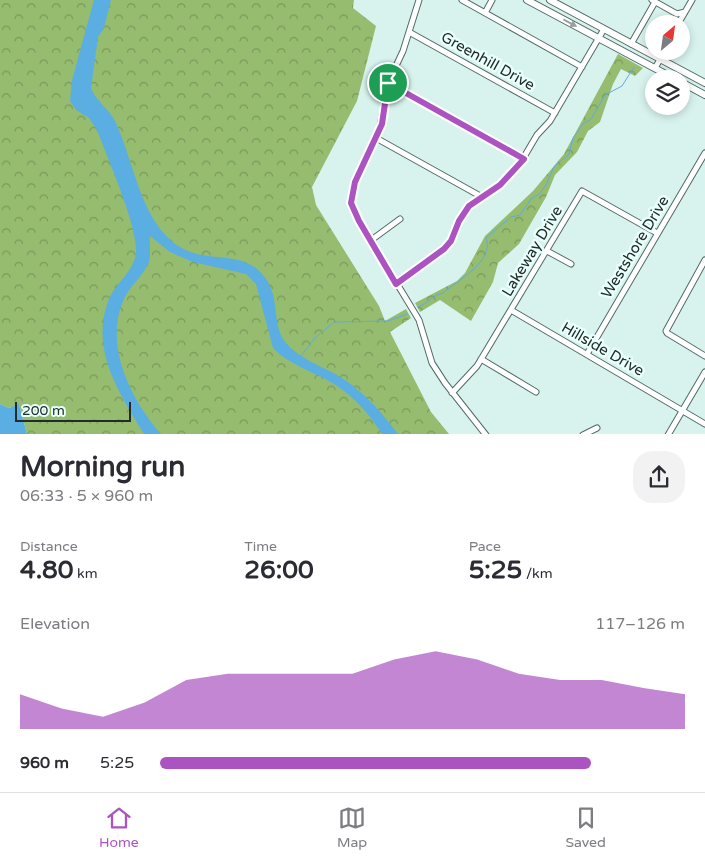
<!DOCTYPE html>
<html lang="en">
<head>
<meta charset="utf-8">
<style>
	:root { --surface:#fff; --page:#f2f2f3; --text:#2b2b33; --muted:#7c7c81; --line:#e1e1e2; --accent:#ab54c1 }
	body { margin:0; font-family:"Varela Round",sans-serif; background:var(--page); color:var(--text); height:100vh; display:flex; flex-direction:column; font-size:19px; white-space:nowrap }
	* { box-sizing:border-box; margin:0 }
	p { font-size:16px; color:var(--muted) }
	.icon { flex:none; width:28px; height:28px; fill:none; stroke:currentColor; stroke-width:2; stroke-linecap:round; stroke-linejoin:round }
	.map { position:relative; height:434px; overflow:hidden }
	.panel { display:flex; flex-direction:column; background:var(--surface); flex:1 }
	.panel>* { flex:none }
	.needle { width:32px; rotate:29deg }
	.buttons { position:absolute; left:645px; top:15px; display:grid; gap:10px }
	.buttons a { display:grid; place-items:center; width:45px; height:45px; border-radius:50%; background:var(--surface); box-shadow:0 2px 8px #0003; font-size:25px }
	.scale { position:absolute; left:15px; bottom:12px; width:116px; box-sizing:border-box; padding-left:5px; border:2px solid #212c2a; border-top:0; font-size:14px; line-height:18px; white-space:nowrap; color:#212c2a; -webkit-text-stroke:4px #e9fffb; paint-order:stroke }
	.pin { position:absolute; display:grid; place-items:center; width:42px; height:42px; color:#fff; margin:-21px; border:2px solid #fff; border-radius:50%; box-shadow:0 1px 5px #0007 }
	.round { display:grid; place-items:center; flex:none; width:52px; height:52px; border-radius:20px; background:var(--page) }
	.summary { display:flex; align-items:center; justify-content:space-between; height:85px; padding:0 20px }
	h1 { font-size:28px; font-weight:800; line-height:38px }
	.metrics { display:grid; grid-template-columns:repeat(3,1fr); gap:8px; height:85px; padding:5px 20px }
	.metrics div { display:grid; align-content:center }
	.metrics b { font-size:25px; font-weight:800 }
	.metrics small { font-size:14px; font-weight:400 }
	.metrics p { font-size:14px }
	.chart { height:140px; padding:10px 20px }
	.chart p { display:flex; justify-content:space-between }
	.chart svg { width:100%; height:90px; margin-top:5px; fill:var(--accent); opacity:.7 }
	ul { padding:0 20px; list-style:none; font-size:16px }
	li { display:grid; grid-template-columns:80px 60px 1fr; align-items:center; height:38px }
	li i { height:12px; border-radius:6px; background:var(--accent) }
	.tabs { display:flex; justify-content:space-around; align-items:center; height:70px; border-top:1px solid var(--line); background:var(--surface); font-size:14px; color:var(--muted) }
	.tabs a { display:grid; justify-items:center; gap:2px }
	.tabs .selected { color:var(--accent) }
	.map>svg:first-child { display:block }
</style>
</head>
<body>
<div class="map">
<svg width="705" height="435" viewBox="0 0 705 435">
	<defs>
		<pattern id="forest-crowns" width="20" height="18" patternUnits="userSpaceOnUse" patternTransform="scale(1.25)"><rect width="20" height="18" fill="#96bc6f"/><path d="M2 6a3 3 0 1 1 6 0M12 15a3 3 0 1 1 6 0" fill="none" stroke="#7a995b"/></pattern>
	</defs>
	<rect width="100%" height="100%" fill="#d8f3ee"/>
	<path fill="url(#forest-crowns)" d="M0 0H354L353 8 376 26 357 101 312 187 316 205 379 306 385 321 406 309 411 318 390 332 431 412 449 434H27L19 405 9 408 0 404Z
		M618 54 643 68 635 76 621 69 613 84 600 122 588 131 577 152 555 175 546 197 519 244 498 263 493 282 471 321 440 300 420 312 415 303 457 281 465 273 485 236 533 191 564 154Z"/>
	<path fill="#5baee1" d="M94 0H111L104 28 98 37 91 88C95 100 109 109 115 121 135 162 142 235 191 252 212 260 239 254 257 269 285 293 268 323 287 344 301 360 325 367 342 378 365 393 382 413 398 434H382C369 413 350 392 327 380 309 370 287 363 273 348L256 284 246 274 193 262 170 252 150 236C149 244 151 254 149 262 144 275 131 285 125 297 102 343 131 400 161 434H144C119 393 89 348 109 299 116 283 134 271 136 253 138 227 107 157 97 130L89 118 76 110 70 101 72 80Z
		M0 404 9 408 19 404 27 434H0Z"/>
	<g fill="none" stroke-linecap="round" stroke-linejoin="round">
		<path stroke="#5baee1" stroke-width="1" d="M418 307C428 303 433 295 443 293 458 280 495 261 486 238L511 217 520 215 531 199 539 194 546 185 554 167 569 154 573 138 583 124 591 119 605 95 622 86 634 67
			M301 356 314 339 334 322 388 321 407 314"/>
		<defs>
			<path id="minor" d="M419 0 403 51 388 83 379 132 355 182 351 203 359 221 419 320 432 363 445 383 486 435
				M462 0 582 67
				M652 0 677 14 685 12
				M485 13 492 0
				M678 24 692 0
				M409 32 555 113
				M631 44 655 2
				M655 68 665 51
				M388 83 524 159
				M376 138 482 197
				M370 241 400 219
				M547 251 571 264
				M705 260 666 331 667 333 705 356
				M396 283 444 249 451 241 459 221 469 206 499 185 518 167 537 135 550 121 604 29
				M511 310 705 424
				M587 354 705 153
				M481 359 536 392
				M452 393 477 366 582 191 657 233
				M583 435 597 428
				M668 435 705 372"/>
			<path id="major" d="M527 0 675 79
				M550 0 705 83
				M681 82 705 95"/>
		</defs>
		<use href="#minor" stroke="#526a66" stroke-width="7"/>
		<use href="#major" stroke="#526a66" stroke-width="8"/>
		<use href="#minor" stroke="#fff" stroke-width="5"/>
		<use href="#major" stroke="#fff" stroke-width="6"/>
	</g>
	<defs><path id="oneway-solid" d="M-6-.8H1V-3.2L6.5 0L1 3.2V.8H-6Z" transform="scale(1.25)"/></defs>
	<use fill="#9ba09f" href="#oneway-solid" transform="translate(570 23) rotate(28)"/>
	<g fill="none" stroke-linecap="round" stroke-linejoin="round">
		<defs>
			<path id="route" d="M388 83 524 159 500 185 469 206 459 221 451 241 444 249 396 284 359 221 351 203 355 182 382 124Z"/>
		</defs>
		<use href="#route" stroke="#fff" stroke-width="10"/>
		<use href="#route" stroke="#ab54c1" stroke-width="6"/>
	</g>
	<g text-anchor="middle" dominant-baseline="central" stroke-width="5" stroke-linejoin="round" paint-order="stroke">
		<g font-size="15" fill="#212c2a" stroke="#e9fffb">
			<text transform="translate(488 61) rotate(29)">Greenhill Drive</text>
			<text transform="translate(635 247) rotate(-59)">Westshore Drive</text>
			<text transform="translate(532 251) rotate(-59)">Lakeway Drive</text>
			<text transform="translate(603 349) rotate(30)">Hillside Drive</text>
		</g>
	</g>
</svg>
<div class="buttons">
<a><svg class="needle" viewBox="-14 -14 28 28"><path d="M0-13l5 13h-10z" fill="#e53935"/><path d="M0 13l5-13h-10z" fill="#7c7c81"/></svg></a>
<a><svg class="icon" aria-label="layers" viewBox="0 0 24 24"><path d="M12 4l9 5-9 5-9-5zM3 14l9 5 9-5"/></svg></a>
</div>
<div class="scale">200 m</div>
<div class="pin" style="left:388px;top:83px;background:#1e9e55"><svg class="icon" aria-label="arrive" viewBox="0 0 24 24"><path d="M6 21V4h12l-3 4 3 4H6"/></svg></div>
</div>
<section class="panel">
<div class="summary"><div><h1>Morning run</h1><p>06:33 · 5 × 960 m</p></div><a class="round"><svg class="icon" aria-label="share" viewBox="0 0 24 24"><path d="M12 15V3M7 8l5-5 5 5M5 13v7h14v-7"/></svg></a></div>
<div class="metrics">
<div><p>Distance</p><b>4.80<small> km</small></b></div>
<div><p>Time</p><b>26:00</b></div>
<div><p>Pace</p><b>5:25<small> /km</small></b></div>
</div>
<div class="chart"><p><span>Elevation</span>117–126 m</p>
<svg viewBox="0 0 160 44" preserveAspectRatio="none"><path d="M0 44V27L10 34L20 38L30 31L40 20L50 17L60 17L70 17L80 17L90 10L100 6L110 10L120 17L130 20L140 20L150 24L160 27V44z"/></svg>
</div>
<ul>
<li><b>960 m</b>5:25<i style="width:82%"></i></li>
</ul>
</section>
<nav class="tabs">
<a class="selected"><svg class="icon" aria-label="home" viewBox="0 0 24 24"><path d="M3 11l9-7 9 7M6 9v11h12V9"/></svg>Home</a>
<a><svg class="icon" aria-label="map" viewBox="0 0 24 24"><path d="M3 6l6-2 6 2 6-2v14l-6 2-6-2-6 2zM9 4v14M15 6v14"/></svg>Map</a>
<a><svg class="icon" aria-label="saved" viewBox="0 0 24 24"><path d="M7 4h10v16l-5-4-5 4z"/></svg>Saved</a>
</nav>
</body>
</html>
